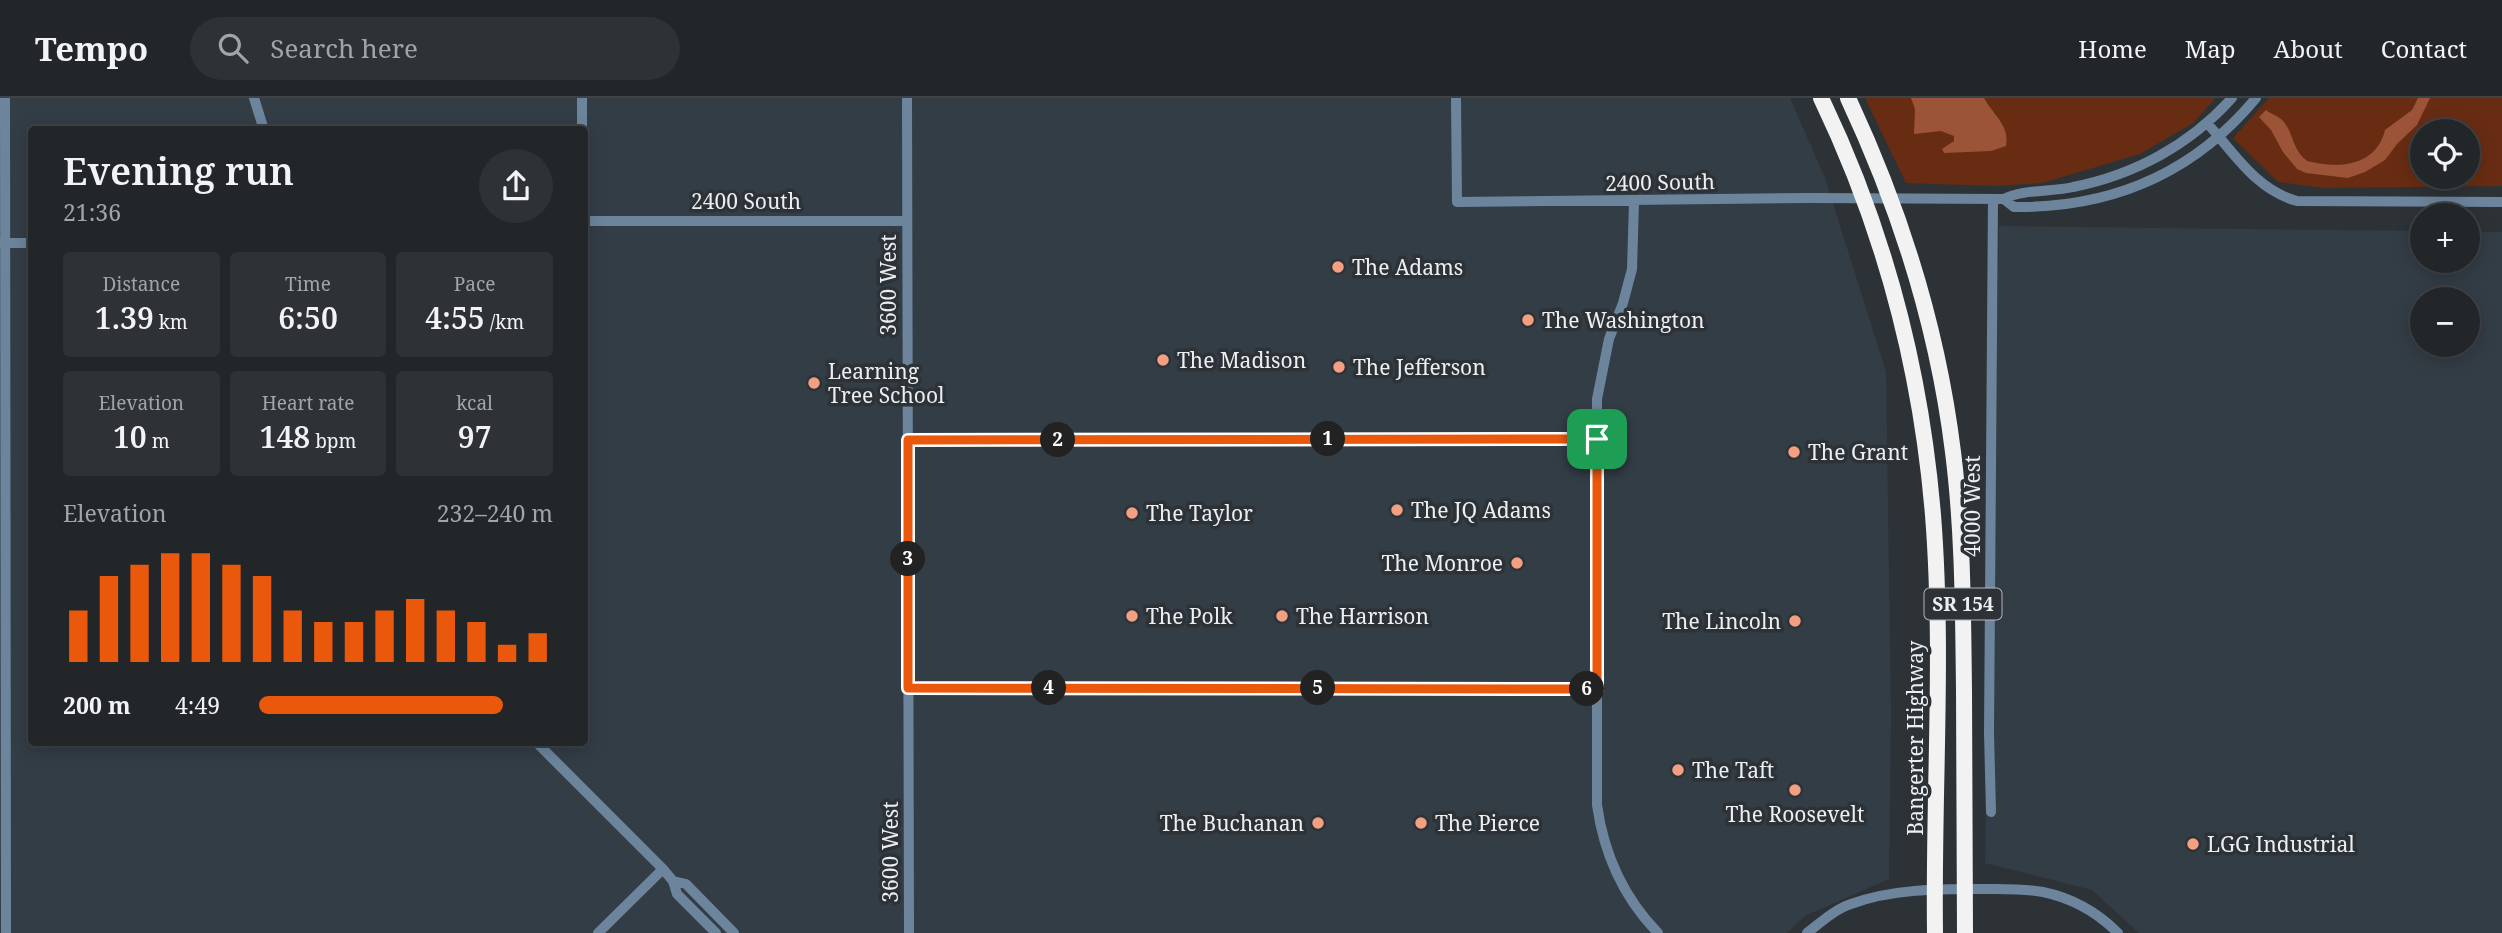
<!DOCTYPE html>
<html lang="en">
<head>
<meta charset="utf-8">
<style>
	:root { --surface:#222629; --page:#2e3235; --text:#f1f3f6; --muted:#a2a5a8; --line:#3f4346; --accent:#ea580c }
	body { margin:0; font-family:"Noto Serif",serif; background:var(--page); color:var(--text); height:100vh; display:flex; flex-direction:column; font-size:26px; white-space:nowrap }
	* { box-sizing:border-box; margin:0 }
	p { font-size:23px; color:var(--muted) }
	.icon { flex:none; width:38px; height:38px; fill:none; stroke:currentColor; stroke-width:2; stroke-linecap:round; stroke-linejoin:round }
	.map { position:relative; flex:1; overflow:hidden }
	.sheet { position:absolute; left:28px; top:28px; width:560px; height:620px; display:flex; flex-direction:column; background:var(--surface); border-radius:7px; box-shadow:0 4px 18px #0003,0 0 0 2px var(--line) }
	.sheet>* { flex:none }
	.tools { position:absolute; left:2410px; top:21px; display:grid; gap:14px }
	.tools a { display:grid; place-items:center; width:70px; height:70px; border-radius:50%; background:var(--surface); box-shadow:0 4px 18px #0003,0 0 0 2px var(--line); font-size:35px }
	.pin { position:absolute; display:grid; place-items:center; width:60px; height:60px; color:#fff; margin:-30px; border-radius:14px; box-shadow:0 4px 10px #0006 }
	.km { position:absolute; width:35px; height:35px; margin:-18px; border-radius:50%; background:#222; color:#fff; font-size:19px; line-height:35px; text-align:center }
	.round { display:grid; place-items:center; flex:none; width:74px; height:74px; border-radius:37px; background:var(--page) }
	.summary { display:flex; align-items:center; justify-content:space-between; height:119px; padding:0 35px }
	h1 { font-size:38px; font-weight:600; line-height:52px }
	.stats { display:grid; grid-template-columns:repeat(3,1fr); gap:10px; height:119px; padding:7px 35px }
	.stats div { display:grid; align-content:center; border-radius:7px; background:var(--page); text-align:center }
	.stats b { font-size:30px; font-weight:600 }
	.stats small { font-size:19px; font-weight:400 }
	.stats p { font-size:19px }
	.chart { height:196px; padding:14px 35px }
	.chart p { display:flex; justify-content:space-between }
	.chart svg { width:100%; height:126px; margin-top:7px; stroke:var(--accent); stroke-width:6 }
	ul { padding:0 35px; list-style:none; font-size:23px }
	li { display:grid; grid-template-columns:112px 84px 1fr; align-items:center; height:52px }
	li i { height:18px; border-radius:9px; background:var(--accent) }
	header { display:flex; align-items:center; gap:42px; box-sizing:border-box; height:98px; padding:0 35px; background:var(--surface); border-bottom:2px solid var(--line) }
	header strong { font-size:33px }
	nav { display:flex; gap:38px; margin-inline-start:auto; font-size:24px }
	.search { width:490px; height:63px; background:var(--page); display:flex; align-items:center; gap:18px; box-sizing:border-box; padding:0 24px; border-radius:38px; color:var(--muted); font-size:26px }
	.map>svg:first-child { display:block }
</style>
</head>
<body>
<header>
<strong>Tempo</strong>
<div class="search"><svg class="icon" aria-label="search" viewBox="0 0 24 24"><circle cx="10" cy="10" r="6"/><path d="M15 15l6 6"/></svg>Search here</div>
<nav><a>Home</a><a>Map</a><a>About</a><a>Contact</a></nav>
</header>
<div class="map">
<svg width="2502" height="835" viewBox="0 0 2502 835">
	<rect width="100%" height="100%" fill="#2d3237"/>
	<path fill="#333d46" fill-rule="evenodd" d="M0 0H1790L1825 80 1886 274 1891 616 1889 781 1805 818 1787 835H0ZM32 32H584V644H32Z
		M1999 128 2422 133V163H2468V134H2502V835H2139L2092 792 1985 765ZM2422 201H2468V247H2422Z"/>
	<path fill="#682c13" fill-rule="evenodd" d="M1865 0H2213L2214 2 2193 25 2140 56 2042 85 1994 88 1906 85Z
		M2269 0H2502V88L2324 90 2278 84 2233 40ZM2422 33H2468V79H2422Z"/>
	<path fill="#9c5438" d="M1911 0H1984C1993 17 2010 27 2006 48L1991 53 1944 55 1942 51 1954 43V38L1941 33 1914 36 1915 11Z
		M2418 0H2430L2417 27 2397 46 2385 62 2365 74 2348 80 2306 75 2297 71 2283 54 2271 32 2259 19 2266 12C2272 17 2278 17 2284 24 2294 37 2292 51 2307 63 2338 71 2376 69 2385 32L2412 12Z"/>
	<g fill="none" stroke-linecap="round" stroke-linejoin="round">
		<path stroke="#6c859d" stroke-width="10" d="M5 0 6 835
			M254 0 264 32
			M582 0V32
			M907 0 909 835
			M1456 0 1457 104 1810 100 2004 101C2023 91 2052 94 2073 89 2134 77 2190 47 2232 0
			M2207 25C2234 55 2256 92 2297 103L2502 104
			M2004 101 2014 109C2111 110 2193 76 2256 0
			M1634 104 1632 171 1623 205 1609 241 1597 301V707C1604 757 1623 799 1658 835
			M584 123H907
			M0 145H32
			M908 342 1597 341
			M909 590 1597 591
			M536 644 663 771 673 783 677 796 716 835
			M1991 714 1989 635 1993 101
			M673 783 686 786 734 835
			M598 835 663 771
			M1807 835C1820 825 1835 811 1851 806 1892 791 1937 791 1979 791 2000 791 2022 790 2043 794 2072 800 2098 815 2118 835"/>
		<path stroke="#f2f2f2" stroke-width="16" d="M1821 0C1884 131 1921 272 1933 417 1944 556 1933 696 1935 835
			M1848 0C1900 111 1938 232 1953 354 1963 433 1963 512 1964 592 1964 673 1965 754 1965 835"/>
	</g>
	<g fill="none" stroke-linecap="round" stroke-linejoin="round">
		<defs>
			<path id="route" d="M1597 341V591L908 590V342Z"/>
		</defs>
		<use href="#route" stroke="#fff" stroke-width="14"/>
		<use href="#route" stroke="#ea580c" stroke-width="9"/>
	</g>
	<g fill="#f2a081" stroke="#2d3237" stroke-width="2.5">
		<circle cx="1338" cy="169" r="7"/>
		<circle cx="1528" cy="222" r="7"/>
		<circle cx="1163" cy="262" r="7"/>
		<circle cx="1339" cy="269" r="7"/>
		<circle cx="814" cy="285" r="7"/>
		<circle cx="1794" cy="354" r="7"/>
		<circle cx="1397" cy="412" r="7"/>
		<circle cx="1132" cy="415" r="7"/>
		<circle cx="1517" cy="465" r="7"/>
		<circle cx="1132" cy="518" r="7"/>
		<circle cx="1282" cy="518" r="7"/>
		<circle cx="1795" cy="523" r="7"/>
		<circle cx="1678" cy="672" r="7"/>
		<circle cx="1795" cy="692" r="7"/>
		<circle cx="1318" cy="725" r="7"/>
		<circle cx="1421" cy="725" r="7"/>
		<circle cx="2193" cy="746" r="7"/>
	</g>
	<g text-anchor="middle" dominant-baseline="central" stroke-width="7" stroke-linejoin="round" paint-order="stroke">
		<rect fill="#2d3237" stroke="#b3b6ba" stroke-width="2" x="1924.5" y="490.5" width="77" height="31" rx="5"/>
		<g font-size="19" font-weight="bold" fill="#eceff2">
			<text x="1963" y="506">SR 154</text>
		</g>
		<g font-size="21" fill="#eceff2" stroke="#2d3237">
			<text transform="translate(1660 84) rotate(-1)">2400 South</text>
			<text x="746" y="103">2400 South</text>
			<text transform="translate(888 187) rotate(-90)">3600 West</text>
			<text transform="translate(1972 408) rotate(-90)">4000 West</text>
			<text transform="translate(1915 640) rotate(-90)">Bangerter Highway</text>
			<text transform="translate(890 754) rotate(-90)">3600 West</text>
		</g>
		<g font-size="21" fill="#eceff2" stroke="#2d3237" text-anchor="start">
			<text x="1352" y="169">The Adams</text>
			<text x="1542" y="222">The Washington</text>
			<text x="1177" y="262">The Madison</text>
			<text x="1353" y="269">The Jefferson</text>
			<text x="828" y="273">Learning<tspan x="828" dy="24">Tree School</tspan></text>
			<text x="1808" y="354">The Grant</text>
			<text x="1411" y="412">The JQ Adams</text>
			<text x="1146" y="415">The Taylor</text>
			<text x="1503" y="465" text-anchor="end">The Monroe</text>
			<text x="1146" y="518">The Polk</text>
			<text x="1296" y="518">The Harrison</text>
			<text x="1781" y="523" text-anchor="end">The Lincoln</text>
			<text x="1692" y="672">The Taft</text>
			<text x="1795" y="716" text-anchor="middle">The Roosevelt</text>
			<text x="1304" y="725" text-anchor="end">The Buchanan</text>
			<text x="1435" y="725">The Pierce</text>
			<text x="2207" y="746">LGG Industrial</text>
		</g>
	</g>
</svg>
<div class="tools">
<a><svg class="icon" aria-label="locate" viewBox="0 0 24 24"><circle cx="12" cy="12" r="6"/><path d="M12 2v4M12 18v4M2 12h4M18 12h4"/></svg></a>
<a>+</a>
<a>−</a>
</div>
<div class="pin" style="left:1597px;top:341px;background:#1e9e55"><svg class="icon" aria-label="arrive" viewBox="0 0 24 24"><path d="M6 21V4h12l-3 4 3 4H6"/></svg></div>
<b class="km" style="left:1328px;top:341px">1</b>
<b class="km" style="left:1058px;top:342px">2</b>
<b class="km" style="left:908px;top:461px">3</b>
<b class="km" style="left:1049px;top:590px">4</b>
<b class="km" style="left:1318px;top:590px">5</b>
<b class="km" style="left:1587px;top:591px">6</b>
<section class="sheet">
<div class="summary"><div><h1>Evening run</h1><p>21:36</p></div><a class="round"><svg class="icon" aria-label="share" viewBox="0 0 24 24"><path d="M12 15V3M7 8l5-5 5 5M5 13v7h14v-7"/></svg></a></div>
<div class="stats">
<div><p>Distance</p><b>1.39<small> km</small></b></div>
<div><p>Time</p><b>6:50</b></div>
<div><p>Pace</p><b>4:55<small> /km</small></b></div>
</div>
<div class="stats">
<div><p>Elevation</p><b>10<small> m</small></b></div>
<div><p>Heart rate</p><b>148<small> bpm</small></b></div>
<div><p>kcal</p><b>97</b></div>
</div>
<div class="chart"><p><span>Elevation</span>232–240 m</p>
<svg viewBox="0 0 160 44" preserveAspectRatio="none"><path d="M5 44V26M15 44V14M25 44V10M35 44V6M45 44V6M55 44V10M65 44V14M75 44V26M85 44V30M95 44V30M105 44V26M115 44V22M125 44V26M135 44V30M145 44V38M155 44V34"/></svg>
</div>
<ul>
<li><b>200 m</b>4:49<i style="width:83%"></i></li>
</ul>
</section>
</div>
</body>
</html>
